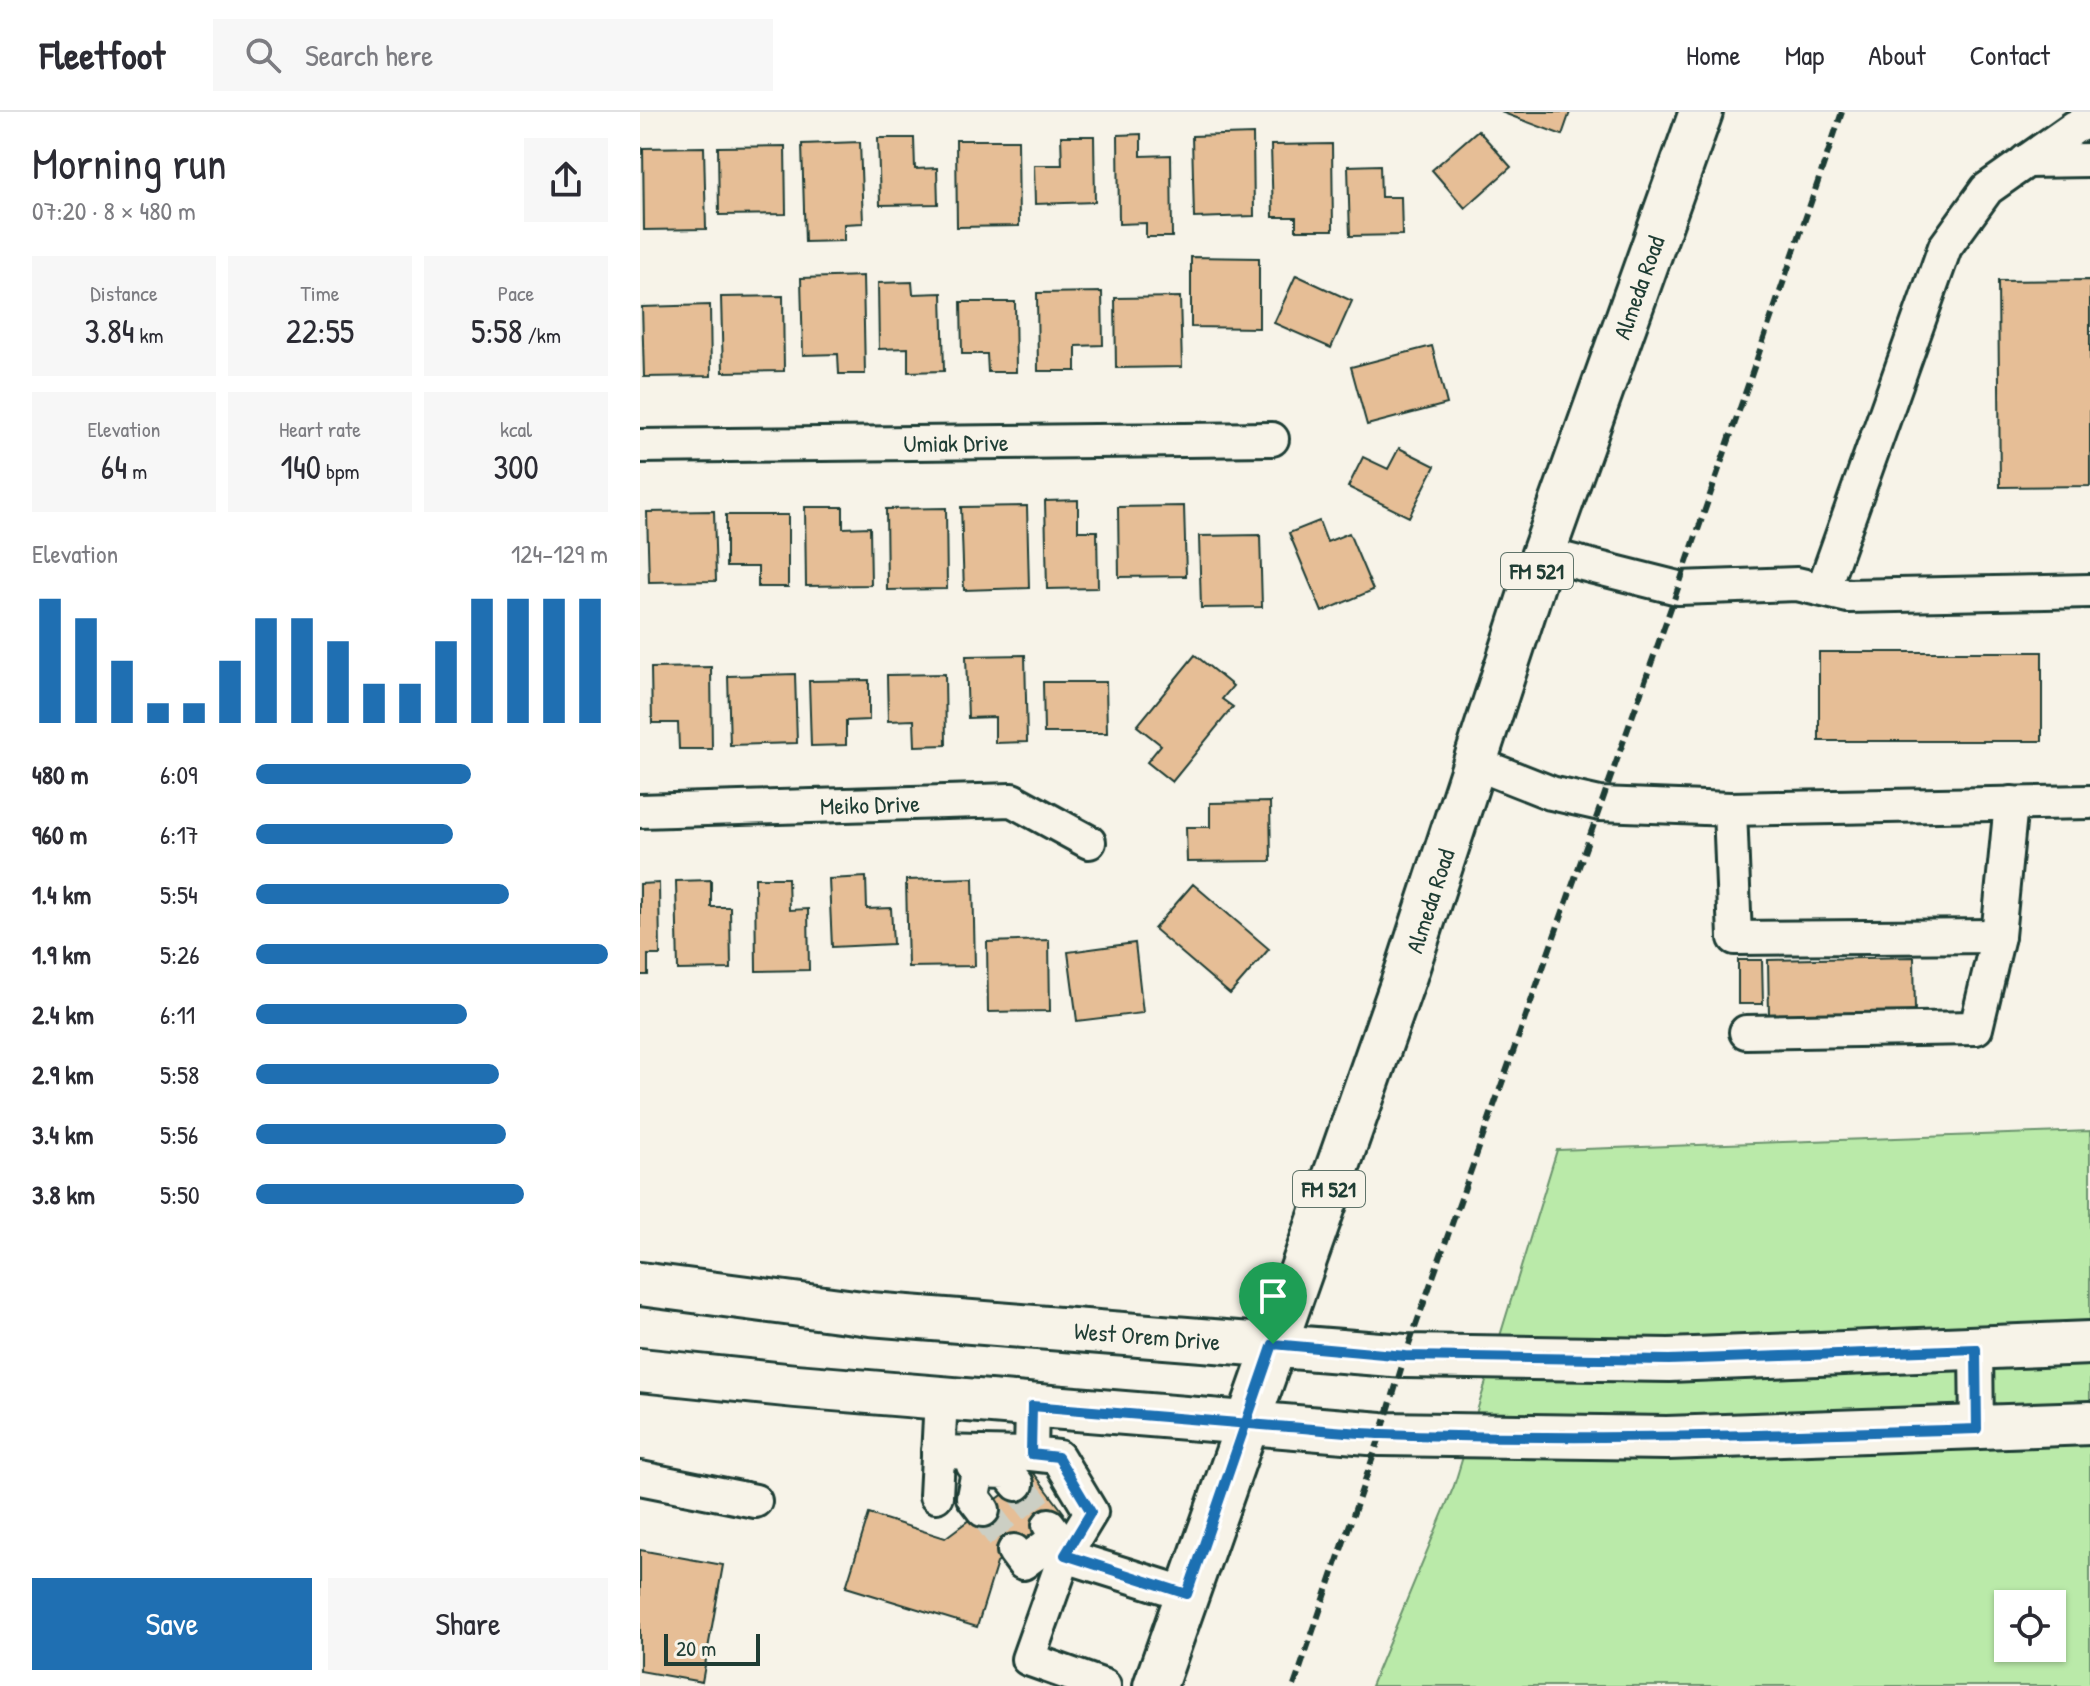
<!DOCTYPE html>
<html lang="en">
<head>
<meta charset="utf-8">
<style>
	:root { --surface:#fff; --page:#f7f7f7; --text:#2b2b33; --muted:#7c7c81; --line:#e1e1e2; --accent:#1f6fb2 }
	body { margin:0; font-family:"Patrick Hand",sans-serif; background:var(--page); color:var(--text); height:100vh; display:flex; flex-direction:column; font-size:30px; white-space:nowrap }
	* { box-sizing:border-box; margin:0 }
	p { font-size:26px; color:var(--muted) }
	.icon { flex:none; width:44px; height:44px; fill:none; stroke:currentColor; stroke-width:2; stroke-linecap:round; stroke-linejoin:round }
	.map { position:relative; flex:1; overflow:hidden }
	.sheet { display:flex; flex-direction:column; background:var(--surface); width:640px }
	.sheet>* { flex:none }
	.buttons { position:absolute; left:1354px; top:1478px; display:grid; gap:16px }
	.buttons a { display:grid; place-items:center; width:72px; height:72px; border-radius:0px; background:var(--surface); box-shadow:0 2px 6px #0004; font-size:40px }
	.scale { position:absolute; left:24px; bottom:20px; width:96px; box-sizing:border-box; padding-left:8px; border:4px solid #1f3d34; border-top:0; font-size:22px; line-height:28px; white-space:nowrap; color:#1f3d34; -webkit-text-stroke:6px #f7f3e8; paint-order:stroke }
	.pin { position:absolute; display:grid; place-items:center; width:68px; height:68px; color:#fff; margin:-82px -34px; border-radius:50% 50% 50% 0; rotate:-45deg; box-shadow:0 0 8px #0007 }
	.pin .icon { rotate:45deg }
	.round { display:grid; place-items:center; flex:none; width:84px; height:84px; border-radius:0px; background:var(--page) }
	.summary { display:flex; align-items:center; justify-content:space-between; height:136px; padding:0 32px }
	h1 { font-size:44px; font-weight:600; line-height:60px }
	.figures { display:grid; grid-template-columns:repeat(3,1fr); gap:12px; height:136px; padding:8px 32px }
	.figures div { display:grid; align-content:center; border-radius:0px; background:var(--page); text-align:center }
	.figures b { font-size:34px; font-weight:600 }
	.figures small { font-size:22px; font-weight:400 }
	.figures p { font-size:22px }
	.chart { height:224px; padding:16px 32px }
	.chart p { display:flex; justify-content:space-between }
	.chart svg { width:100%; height:144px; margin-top:8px; stroke:var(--accent); stroke-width:6 }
	.primary-button { display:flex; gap:16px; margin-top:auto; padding:16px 32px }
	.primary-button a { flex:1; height:92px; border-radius:0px; background:var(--accent); color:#fff; font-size:32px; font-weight:600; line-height:92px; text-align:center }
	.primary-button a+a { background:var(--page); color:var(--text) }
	ul { padding:0 32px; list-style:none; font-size:26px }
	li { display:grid; grid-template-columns:128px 96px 1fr; align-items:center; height:60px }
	li i { height:20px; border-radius:10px; background:var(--accent) }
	header { display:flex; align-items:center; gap:48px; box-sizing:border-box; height:112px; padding:0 40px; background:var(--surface); border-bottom:2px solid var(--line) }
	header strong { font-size:38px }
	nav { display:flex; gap:44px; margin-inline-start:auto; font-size:28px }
	.search { width:560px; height:72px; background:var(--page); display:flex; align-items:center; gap:20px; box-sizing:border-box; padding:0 28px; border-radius:0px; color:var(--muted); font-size:30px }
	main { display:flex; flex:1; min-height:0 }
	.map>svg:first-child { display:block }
</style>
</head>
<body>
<header>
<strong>Fleetfoot</strong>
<div class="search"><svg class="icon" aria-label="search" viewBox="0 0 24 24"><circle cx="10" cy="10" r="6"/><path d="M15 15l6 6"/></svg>Search here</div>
<nav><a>Home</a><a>Map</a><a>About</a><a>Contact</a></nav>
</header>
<main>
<section class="sheet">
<div class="summary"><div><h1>Morning run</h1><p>07:20 · 8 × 480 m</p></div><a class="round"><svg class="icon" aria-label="share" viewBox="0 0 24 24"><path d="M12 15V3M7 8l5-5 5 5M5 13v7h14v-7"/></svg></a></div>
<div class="figures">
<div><p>Distance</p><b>3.84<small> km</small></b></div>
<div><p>Time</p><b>22:55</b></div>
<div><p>Pace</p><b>5:58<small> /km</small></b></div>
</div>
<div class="figures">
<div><p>Elevation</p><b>64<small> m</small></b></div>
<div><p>Heart rate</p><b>140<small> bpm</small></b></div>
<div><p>kcal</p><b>300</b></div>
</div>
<div class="chart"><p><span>Elevation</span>124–129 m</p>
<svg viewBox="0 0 160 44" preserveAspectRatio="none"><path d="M5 44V6M15 44V12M25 44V25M35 44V38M45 44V38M55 44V25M65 44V12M75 44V12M85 44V19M95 44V32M105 44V32M115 44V19M125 44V6M135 44V6M145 44V6M155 44V6"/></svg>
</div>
<ul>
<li><b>480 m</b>6:09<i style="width:61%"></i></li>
<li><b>960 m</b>6:17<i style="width:56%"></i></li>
<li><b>1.4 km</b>5:54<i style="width:72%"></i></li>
<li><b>1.9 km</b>5:26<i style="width:100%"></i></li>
<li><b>2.4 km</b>6:11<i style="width:60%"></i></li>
<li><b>2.9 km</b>5:58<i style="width:69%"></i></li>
<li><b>3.4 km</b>5:56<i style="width:71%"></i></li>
<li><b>3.8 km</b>5:50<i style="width:76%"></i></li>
</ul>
<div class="primary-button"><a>Save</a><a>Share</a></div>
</section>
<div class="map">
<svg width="1450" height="1574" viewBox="0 0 1450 1574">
	<rect width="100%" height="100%" fill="#f7f3e8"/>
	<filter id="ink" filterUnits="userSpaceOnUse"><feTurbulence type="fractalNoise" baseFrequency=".0125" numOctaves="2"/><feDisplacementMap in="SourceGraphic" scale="16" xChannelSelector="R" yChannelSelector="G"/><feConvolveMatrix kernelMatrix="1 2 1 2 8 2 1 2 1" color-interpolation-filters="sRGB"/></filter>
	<g filter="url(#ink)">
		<path fill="#baeaa9" stroke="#6c946e" stroke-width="2" fill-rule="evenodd" d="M1450 1019V1574H731L814 1374 917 1038ZM1368 1492H1412V1536H1368Z"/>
		<path fill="#e6be96" stroke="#1f3d34" stroke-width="2" d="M861 0H930L922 23Z
			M838 18 871 55 825 96 792 58Z
			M501 22V44L531 43 532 125H506V111L479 112 478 23Z
			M613 22 614 104 554 106 552 24Z
			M421 24H454L455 90 395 92 394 53H422Z
			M238 26H274L275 57 297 56 298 92 240 93Z
			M316 28H378L379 114 317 115Z
			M220 30 223 111 204 112V129L165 130 162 32Z
			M692 32 693 118H656V105H633L631 33Z
			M145 34 146 102 79 103 78 35Z
			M64 35 66 117 4 118 3 36Z
			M740 53 741 85H761L762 123 710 124 708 54Z
			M551 145 619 146V216L551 215Z
			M656 163 712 189 691 236 634 211Z
			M223 164 225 262H199L198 242 163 243 161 166Z
			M1450 168V374L1360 375 1358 169Z
			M272 170 273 182 302 181 304 259 268 260V236L239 237 238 171Z
			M462 180 463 233 436 234V259H398L397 181Z
			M143 184 144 259 83 260 81 185Z
			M540 185 542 255 476 256 475 186Z
			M321 190H375L376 260H348L347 242H322Z
			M70 193 71 264 4 265 2 195Z
			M792 234 807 292 727 313 711 255Z
			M759 336 795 354 769 405 708 375 723 345 748 357Z
			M438 388V419H457L458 476 407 477 405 389Z
			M387 394 389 476 324 478 321 395Z
			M544 394 546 464 479 465 478 395Z
			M165 395H203V416L230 415 231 473 166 474Z
			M306 396 307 477 247 478 246 397Z
			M74 399 76 469 9 470 7 400Z
			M86 403H148V475H118V455H86Z
			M679 409 687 430 709 421 733 478 682 500 649 421Z
			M620 423 622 495 561 496 559 424Z
			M1179 540H1402V629H1179Z
			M385 543 387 630 355 631V605L328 606 326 544Z
			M555 543 593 574 582 587 593 595 532 670 507 650 521 633 497 614Z
			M71 555 72 637H39L38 611H12L11 556Z
			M155 562 157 631 90 633 88 564Z
			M305 562 306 633 275 634 274 608 248 609 247 563Z
			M229 568V608L206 609V633L171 634 169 569Z
			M403 570H466L467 621H404Z
			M630 690 631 749 547 750 546 715H570V691Z
			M226 765 227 797 251 796 253 832 192 835 189 767Z
			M115 766H148L149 798 168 797 169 858 116 859Z
			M333 766 335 854 268 855 266 768Z
			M71 768V795H90L91 857 38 858 36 769Z
			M19 771 20 843H8V863H0V772Z
			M553 772 629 837 590 882 514 817Z
			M409 828 410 899 348 900 347 830Z
			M495 831 503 901 437 909 428 840Z
			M1274 845 1275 900 1129 903 1128 848Z
			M1098 848H1122L1123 892H1098Z
			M393 1360 424 1401 357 1451 337 1515 206 1475 229 1402 305 1426Z
			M0 1438 83 1453 62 1570 0 1559Z"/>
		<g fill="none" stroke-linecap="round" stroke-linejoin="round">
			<path stroke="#cccfc4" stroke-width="32" stroke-dasharray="32 16" stroke-linecap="butt" d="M377 1372 409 1413
				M343 1398 374 1439"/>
			<defs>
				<g id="minor">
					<path d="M1386 49 1450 48"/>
					<path id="s1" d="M0 334 632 327"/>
					<path d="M903 442 1038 476 1157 472 1208 484 1450 479"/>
					<path d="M1183 477 1305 135 1347 77 1435 15 1450 9"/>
					<path d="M835 651 911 681 960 692 1090 697 1450 690"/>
					<path d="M1090 697 1095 826 1358 824"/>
					<path id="s2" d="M0 699 372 688 449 730"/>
					<path d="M1106 920 1336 916 1358 824 1371 691"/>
					<path d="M1336 1237 1337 1317"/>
					<path d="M392 1294 391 1342 418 1345 451 1400 425 1443 388 1547 464 1574"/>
					<path d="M298 1340 391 1342"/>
					<path d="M333 1353 338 1359 367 1360 377 1372"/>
					<path d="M338 1359 333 1385 343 1398"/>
					<path d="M0 1366 115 1389"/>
					<path d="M296 1384 301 1286"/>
					<path d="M403 1437 547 1482"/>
					<path d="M374 1439 383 1451 418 1425 409 1413"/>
				</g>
				<g id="major">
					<path id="s3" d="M0 1172 230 1202 765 1244 1029 1248 1450 1231"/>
					<path d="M0 1258 156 1274 741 1322 1027 1326 1450 1311"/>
					<path id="s4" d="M515 1574 766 861 903 442 1061 0"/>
				</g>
			</defs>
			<use href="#minor" stroke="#1f3d34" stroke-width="38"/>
			<use href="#major" stroke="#1f3d34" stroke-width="48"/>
			<use href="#minor" stroke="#f7f3e8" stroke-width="32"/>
			<use href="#major" stroke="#f7f3e8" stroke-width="42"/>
			<path stroke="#1f3d34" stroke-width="6" stroke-dasharray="12 6" stroke-linecap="butt" d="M654 1574 741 1322 765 1244 1038 476 1202 0"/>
		</g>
	</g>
	<g fill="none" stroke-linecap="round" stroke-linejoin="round" filter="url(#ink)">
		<defs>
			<path id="route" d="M633 1232 547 1482 425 1443 451 1400 418 1345 391 1342 392 1294C473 1301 553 1307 634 1314 670 1316 707 1321 743 1322 941 1329 1139 1323 1337 1317L1336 1237 1029 1248 765 1244 633 1232"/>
		</defs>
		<use href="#route" stroke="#fff" stroke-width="16"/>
		<use href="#route" stroke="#1f6fb2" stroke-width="10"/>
	</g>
	<g text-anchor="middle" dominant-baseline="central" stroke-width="7" stroke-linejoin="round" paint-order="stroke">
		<g fill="#f7f3e8" stroke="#60746a" stroke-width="2">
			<rect x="861" y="441" width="72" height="36" rx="6"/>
			<rect x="653" y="1059" width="72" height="36" rx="6"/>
		</g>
		<g font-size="22" font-weight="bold" fill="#1f3d34">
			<text x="897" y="459">FM 521</text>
			<text x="689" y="1077">FM 521</text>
		</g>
		<g font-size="24" fill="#1f3d34" stroke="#f7f3e8">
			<text stroke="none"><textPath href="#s4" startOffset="1480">Almeda Road</textPath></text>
			<text stroke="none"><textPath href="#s1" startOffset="316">Umiak Drive</textPath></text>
			<text stroke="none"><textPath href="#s2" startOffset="230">Meiko Drive</textPath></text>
			<text stroke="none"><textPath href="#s4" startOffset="832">Almeda Road</textPath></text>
			<text stroke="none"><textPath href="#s3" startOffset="510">West Orem Drive</textPath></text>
		</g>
	</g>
</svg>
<div class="buttons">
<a><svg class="icon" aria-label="locate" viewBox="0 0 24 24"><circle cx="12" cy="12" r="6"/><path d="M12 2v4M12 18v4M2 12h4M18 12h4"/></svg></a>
</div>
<div class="scale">20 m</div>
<div class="pin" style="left:633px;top:1232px;background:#1e9e55"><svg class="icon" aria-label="arrive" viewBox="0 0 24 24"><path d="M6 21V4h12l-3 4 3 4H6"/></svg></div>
</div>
</main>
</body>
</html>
